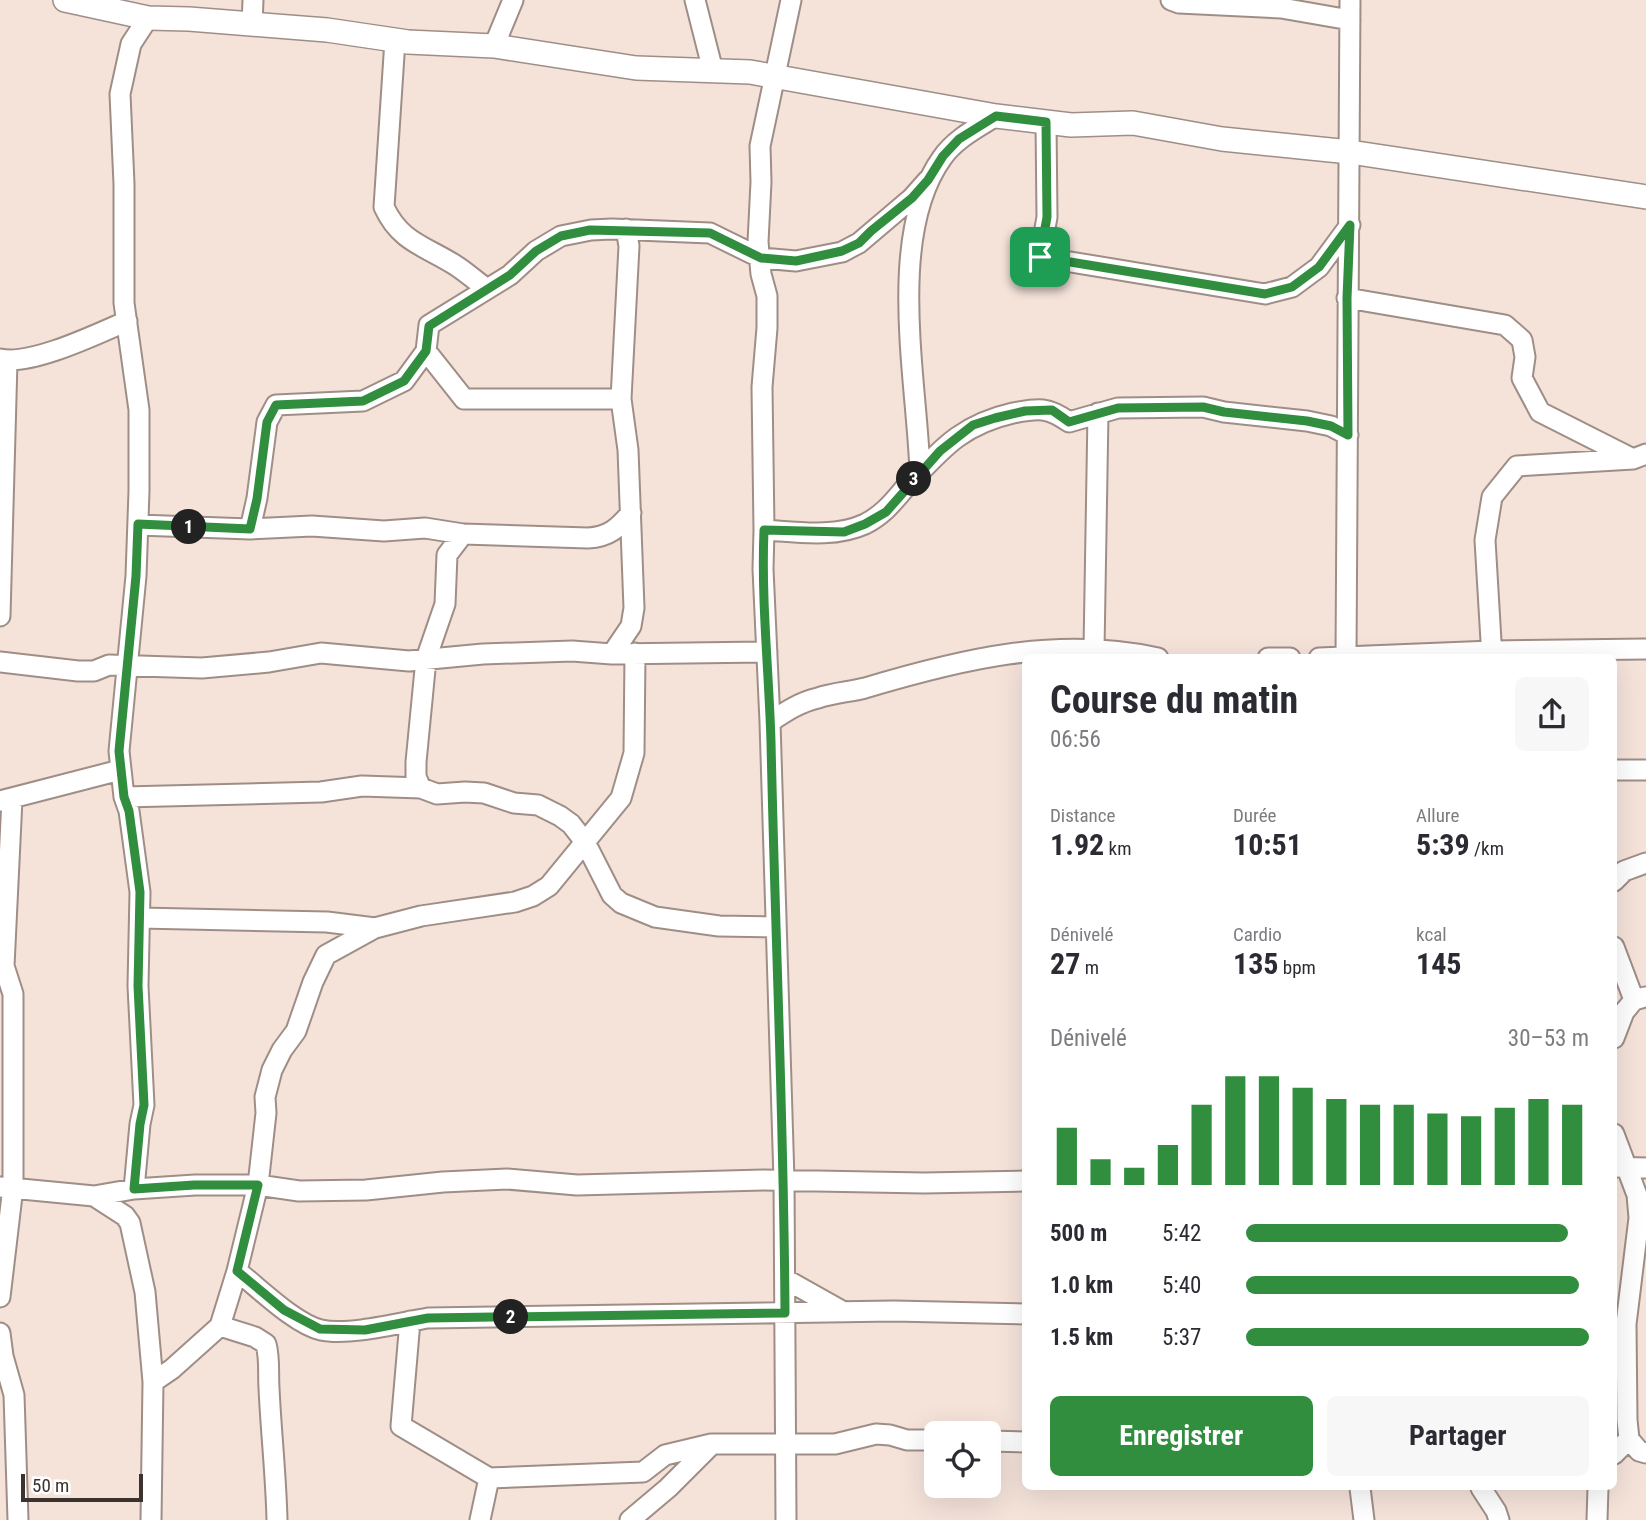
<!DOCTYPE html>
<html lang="fr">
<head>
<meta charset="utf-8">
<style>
	:root { --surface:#fff; --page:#f7f7f7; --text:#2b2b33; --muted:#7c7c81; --accent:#318e3f }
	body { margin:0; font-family:"Roboto Condensed",sans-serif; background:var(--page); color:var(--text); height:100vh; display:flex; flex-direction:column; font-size:26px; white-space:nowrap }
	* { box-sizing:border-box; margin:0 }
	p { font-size:23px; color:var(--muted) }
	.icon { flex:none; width:38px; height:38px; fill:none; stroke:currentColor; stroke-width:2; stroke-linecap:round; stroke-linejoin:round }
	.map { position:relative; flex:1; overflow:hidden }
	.side { position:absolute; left:1022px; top:654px; width:595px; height:836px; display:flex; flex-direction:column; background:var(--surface); border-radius:10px; box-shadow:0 7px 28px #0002 }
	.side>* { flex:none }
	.buttons { position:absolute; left:924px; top:1421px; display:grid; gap:14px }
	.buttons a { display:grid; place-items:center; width:77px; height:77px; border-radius:10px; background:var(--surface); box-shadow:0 7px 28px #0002; font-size:35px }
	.scale { position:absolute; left:21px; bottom:18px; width:122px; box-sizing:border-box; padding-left:7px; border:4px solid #3a332f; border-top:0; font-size:19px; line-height:24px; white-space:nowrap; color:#3a332f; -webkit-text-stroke:5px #fff; paint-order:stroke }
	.pin { position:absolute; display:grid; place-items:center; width:60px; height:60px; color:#fff; margin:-30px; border-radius:14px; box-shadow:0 4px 10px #0006 }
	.km { position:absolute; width:35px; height:35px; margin:-18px; border-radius:50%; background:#222; color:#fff; font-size:19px; line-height:35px; text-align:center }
	.round { display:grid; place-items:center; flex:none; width:74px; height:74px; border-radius:10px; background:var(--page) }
	.head { display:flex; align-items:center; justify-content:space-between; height:119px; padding:0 28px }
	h1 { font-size:38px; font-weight:700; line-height:52px }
	.metrics { display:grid; grid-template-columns:repeat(3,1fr); gap:10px; height:119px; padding:7px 28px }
	.metrics div { display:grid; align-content:center }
	.metrics b { font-size:30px; font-weight:700 }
	.metrics small { font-size:19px; font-weight:400 }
	.metrics p { font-size:19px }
	.chart { height:196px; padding:14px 28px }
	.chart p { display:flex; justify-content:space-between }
	.chart svg { width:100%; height:126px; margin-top:7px; stroke:var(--accent); stroke-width:6 }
	.button { display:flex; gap:14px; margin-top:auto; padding:14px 28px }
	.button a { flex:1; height:80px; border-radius:10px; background:var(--accent); color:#fff; font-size:28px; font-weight:700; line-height:80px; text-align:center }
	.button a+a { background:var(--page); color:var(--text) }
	ul { padding:0 28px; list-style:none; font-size:23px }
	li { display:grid; grid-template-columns:112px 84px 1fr; align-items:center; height:52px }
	li i { height:18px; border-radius:9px; background:var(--accent) }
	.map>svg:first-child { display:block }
</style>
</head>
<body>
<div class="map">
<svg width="1646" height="1520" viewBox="0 0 1646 1520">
	<rect width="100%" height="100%" fill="#f5e3da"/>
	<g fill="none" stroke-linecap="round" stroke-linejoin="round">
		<defs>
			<path id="minor" d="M695 0 713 71
				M1171 0 1179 3 1281 8 1350 20
				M252 25 253 0
				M395 40 384 207C400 242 425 246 455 265 466 272 476 281 487 289
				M494 46 513 0
				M1046 122 1047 217 1040 257 1265 294 1292 287 1319 267 1350 225
				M1347 298 1505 325 1522 340 1525 357 1522 378 1540 412 1633 459
				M426 351 464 399H621
				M0 359C31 366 97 334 127 321
				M920 472C917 381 886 236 942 158 955 139 977 128 996 116
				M138 525 250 529 312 526 384 531 425 528 463 534 588 538C609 537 618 528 631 513
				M250 529 257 498 267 422 276 405 363 401 404 381 426 351 429 325 510 275 536 251 561 236 591 230 612 229 710 233 761 258 796 261 842 252 859 243 912 198 928 180
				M764 530C797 532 835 538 865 524 883 515 893 502 905 488 941 450 960 425 1013 413 1039 408 1048 407 1069 422L1118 408 1203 407 1224 412 1307 421 1331 426 1348 435
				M0 616 7 361
				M1094 650 1098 413
				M612 654 631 626 634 608 628 450 621 399 629 246 626 229
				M1268 658H1290
				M1319 658 1492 651 1646 649
				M1346 658 1350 0
				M1492 658 1485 540 1492 497 1517 466 1633 459 1646 454
				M0 662 78 671H94L109 665 202 668 269 662 321 653 409 661 483 654 572 651 612 654 767 652
				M770 722C785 712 800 702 818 698 833 693 849 692 865 688 962 659 1056 636 1158 658
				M1614 770H1646
				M421 788 416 777V762L426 659 445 604 447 555 463 534
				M124 797 321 792 362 786 421 788 437 794 465 792 484 793 514 803 538 805 560 816 571 824 585 842 612 895 621 903 655 917 719 926 775 927
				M0 801 120 770
				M1614 881 1624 871 1646 863
				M140 918 327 922 375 928
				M1614 947 1634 1000
				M1614 1038 1624 1012 1634 1000 1645 997
				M1614 1134 1637 1195 1639 1218 1626 1324 1627 1420 1629 1439 1639 1451 1646 1453
				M1615 1167 1646 1168
				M0 1187 94 1196 134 1189 195 1185H258L299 1191 366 1190 443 1182 507 1179 577 1185 763 1180 924 1183 1026 1181
				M134 1189 140 1124 144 1105 138 986 140 892 129 811 124 797 119 751 136 576 139 491V410L124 303V184L120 94 131 44 148 18
				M94 1196 125 1216 130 1223 145 1292 153 1382 151 1520
				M237 1271C259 1288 295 1324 321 1330 349 1336 399 1323 428 1318L894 1311 1026 1314
				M785 1279 842 1311
				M0 1297 13 1187V994L4 966 12 799
				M410 1321 401 1426 489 1478
				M220 1326 255 1337 266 1344C270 1359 268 1373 269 1388 271 1432 276 1476 277 1520
				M0 1333 3 1356 14 1395 18 1520
				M153 1382 172 1369 220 1326 237 1271 258 1185 266 1113 265 1097 272 1070 282 1050 296 1031 313 982 326 955 375 928 421 916 515 902 533 896 549 886 621 798 634 753 635 653
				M989 1441 1026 1442
				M1614 1454 1629 1439
				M1360 1488 1364 1520
				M1481 1488 1496 1511 1499 1520
				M480 1520 489 1478 643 1472 665 1455 711 1444H835L876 1434 890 1435 907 1440H936
				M630 1520 668 1488 711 1445
				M786 1520 784 1180 770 722 763 569 764 530 762 387 767 328V296L761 274 758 242 761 182 760 146 791 0
				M1597 1520 1598 1488"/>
			<path id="tertiary" d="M65 0 148 18 189 19 327 30 408 42 494 46 636 68 750 72 996 116 1071 125 1133 123 1222 139 1350 152 1646 197"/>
		</defs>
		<use href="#minor" stroke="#9f8e86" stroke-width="23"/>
		<use href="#tertiary" stroke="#9f8e86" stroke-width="26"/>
		<use href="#minor" stroke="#fff" stroke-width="19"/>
		<use href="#tertiary" stroke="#fff" stroke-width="23"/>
	</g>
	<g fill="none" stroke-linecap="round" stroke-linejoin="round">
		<defs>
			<path id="route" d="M996 116 1046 122 1047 217 1040 257 1265 294 1292 287 1319 267 1350 225 1347 298 1348 435 1331 426 1307 421 1224 412 1203 407 1118 408 1069 422 1052 410 1025 411 995 418 973 425 940 451 886 512 865 524 844 532 764 530C761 601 769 671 771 742 775 932 784 1123 785 1313L428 1318 365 1330 320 1329 284 1310 237 1271 258 1185H194L134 1189 140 1124 144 1105 138 986 140 892 129 811 124 797 119 751 136 576 138 524 250 529 257 499 267 422 276 405 363 401 404 381 426 351 429 326 510 275 536 251 561 236 590 230 710 233 761 258 796 261 842 251 859 243 871 231 912 198 928 180 943 156 959 139Z"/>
		</defs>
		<use href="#route" stroke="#fff" stroke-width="14"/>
		<use href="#route" stroke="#318e3f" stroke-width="9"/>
	</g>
</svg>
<div class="buttons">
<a><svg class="icon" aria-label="locate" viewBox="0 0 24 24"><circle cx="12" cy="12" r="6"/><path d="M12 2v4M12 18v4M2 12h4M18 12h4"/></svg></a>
</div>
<div class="scale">50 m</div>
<div class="pin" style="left:1040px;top:257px;background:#1e9e55"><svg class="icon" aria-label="arrive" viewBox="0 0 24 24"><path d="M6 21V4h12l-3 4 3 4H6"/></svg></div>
<b class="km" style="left:189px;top:527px">1</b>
<b class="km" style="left:511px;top:1317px">2</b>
<b class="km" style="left:914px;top:479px">3</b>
<section class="side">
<div class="head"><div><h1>Course du matin</h1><p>06:56</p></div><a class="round"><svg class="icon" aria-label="share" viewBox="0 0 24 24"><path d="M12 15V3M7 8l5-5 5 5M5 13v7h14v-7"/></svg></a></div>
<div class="metrics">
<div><p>Distance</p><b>1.92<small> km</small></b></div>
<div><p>Durée</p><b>10:51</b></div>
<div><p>Allure</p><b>5:39<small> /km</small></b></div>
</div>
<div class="metrics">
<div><p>Dénivelé</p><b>27<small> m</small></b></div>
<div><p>Cardio</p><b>135<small> bpm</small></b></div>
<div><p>kcal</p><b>145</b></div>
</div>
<div class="chart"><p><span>Dénivelé</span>30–53 m</p>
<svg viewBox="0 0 160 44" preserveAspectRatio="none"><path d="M5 44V24M15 44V35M25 44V38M35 44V30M45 44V16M55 44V6M65 44V6M75 44V10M85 44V14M95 44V16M105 44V16M115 44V19M125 44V20M135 44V17M145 44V14M155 44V16"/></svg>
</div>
<ul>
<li><b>500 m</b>5:42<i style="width:94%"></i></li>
<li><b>1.0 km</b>5:40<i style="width:97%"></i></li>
<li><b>1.5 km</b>5:37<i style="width:100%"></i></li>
</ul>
<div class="button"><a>Enregistrer</a><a>Partager</a></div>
</section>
</div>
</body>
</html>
